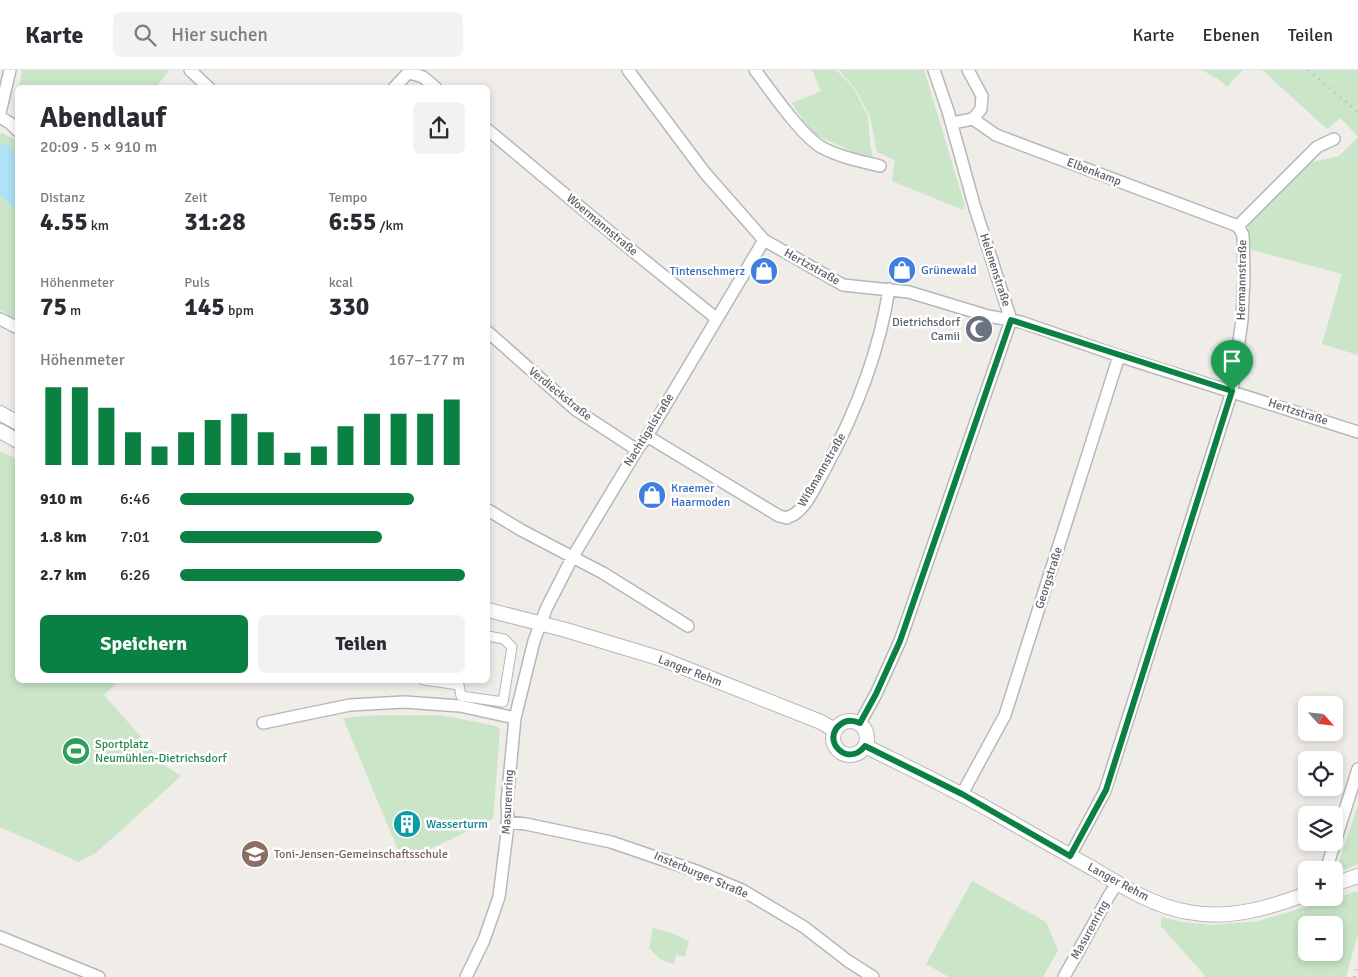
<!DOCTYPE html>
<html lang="de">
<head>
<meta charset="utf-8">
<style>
	:root { --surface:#fff; --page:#f2f2f3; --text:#2b2b33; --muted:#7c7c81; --line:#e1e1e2; --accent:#0b8043 }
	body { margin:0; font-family:Signika,sans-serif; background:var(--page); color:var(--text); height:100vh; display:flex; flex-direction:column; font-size:19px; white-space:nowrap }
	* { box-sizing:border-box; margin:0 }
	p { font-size:16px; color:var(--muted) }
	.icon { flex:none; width:28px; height:28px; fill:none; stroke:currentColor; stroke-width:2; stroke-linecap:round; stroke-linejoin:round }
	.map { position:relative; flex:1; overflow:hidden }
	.drawer { position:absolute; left:15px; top:15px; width:475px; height:598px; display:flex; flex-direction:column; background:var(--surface); border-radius:8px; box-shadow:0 2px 8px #0003 }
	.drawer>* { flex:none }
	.needle { width:32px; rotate:117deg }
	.controls { position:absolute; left:1298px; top:626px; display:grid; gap:10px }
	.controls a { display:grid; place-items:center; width:45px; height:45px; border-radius:8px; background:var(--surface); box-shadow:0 2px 8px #0003; font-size:25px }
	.pin { position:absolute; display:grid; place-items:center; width:42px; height:42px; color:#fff; margin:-51px -21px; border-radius:50% 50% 50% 0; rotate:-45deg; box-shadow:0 0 5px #0007 }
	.pin .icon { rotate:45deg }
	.round { display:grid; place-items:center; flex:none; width:52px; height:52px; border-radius:8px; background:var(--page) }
	.head { display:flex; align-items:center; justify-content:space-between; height:85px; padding:0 25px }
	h1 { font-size:28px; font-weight:700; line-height:38px }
	.figures { display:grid; grid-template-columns:repeat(3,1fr); gap:8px; height:85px; padding:5px 25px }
	.figures div { display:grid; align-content:center }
	.figures b { font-size:25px; font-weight:700 }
	.figures small { font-size:14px; font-weight:400 }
	.figures p { font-size:14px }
	.chart { height:140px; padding:10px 25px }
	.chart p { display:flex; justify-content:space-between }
	.chart svg { width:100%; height:90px; margin-top:5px; stroke:var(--accent); stroke-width:6 }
	.button { display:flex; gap:10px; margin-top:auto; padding:10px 25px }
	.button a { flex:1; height:58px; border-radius:8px; background:var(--accent); color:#fff; font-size:20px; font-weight:700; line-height:58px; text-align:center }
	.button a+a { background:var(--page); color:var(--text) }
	ul { padding:0 25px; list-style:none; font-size:16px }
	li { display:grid; grid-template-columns:80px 60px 1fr; align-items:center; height:38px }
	li i { height:12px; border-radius:6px; background:var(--accent) }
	header { display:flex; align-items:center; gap:30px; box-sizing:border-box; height:70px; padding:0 25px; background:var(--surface); border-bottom:1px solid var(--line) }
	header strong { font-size:24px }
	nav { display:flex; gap:28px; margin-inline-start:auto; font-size:18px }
	.search { width:350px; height:45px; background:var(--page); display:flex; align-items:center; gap:12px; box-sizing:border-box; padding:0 18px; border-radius:8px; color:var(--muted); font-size:19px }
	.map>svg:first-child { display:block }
</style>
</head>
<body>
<header>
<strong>Karte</strong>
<div class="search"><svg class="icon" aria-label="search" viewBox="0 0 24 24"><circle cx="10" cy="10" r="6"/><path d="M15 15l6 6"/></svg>Hier suchen</div>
<nav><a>Karte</a><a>Ebenen</a><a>Teilen</a></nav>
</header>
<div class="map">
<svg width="1358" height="907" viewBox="0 0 1358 907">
	<rect width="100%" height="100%" fill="#f0ede8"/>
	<path fill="#cae5c7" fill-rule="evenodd" d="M22 0H167L169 1 156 17H19Z
		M812 0H836L854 18 868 47 870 74 874 91 811 63 792 33 821 21Z
		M839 0H924L965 136 963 140 892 111 895 90 877 82 870 47 855 18Z
		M1202 0H1243L1227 17 1218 9Z
		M1262 0H1358V285L1322 274 1342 204 1249 179 1248 156 1252 150 1308 93 1339 86 1358 67 1341 48 1327 59Z
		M2 63 14 69 17 73V250L0 240V64Z
		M0 381 17 389 18 610H120L104 625 142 668 162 694 181 706 96 783 79 792 0 757Z
		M379 645H441L496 656 500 660 493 749 403 792 343 648Z
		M1358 735V794L1335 804Z
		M972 811 1046 852 1058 880 1043 907H949L926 894Z
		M1358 821V864L1346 907H1206L1161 856V847L1182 852 1212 855 1259 851ZM1306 855H1334V882H1306Z
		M653 858 672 863 689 871 685 887 676 885 674 894 661 890 649 878Z"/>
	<path fill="#afe1f9" d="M4 72C23 82 18 124 17 142L0 124V78Z"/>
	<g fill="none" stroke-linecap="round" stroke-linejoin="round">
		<defs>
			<path id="pedestrian" d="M424 610 459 615 461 626 503 632 512 577 504 569 488 566"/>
			<path id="minor" d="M190 0 209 18
				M628 0 705 103 764 170 843 215 909 222 988 246 1021 252 1119 286 1358 362
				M755 0C771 21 800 64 821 77 839 87 860 91 880 96
				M968 0 982 26 981 39 973 49
				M394 18 406 5 410 3 423 7 436 18
				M0 43 10 0
				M0 47 10 53 18 61
				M952 53 973 49 996 65 1238 156
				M488 60 634 182 717 249
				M1238 156 1317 77 1334 69
				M0 249 18 258
				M488 262 576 340 637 380
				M647 366 779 446 787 448C790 446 795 445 797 442 808 434 817 413 824 401 855 344 879 284 889 219
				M488 440 521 460 603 503 688 556
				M263 653 350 635 404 632 460 636 515 648
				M860 653 876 624 900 571 1011 250 975 138 948 41 934 0
				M962 724 1005 645 1119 286
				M507 752 526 754 611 772 699 802 742 820 804 857 848 891 873 907
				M1070 786 1105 721 1232 321 1242 250 1244 206 1243 165 1238 156
				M1326 800 1358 699
				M0 867 99 907
				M466 907 484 870 499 827 508 755 507 732 515 648 534 571 546 539 572 488 637 380 647 366 764 170
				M1064 907 1110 824 1118 813"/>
			<path id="tertiary" d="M0 343 18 353
				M0 361 18 371
				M488 540 566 560 662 589 821 652 835 660
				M833 668a17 17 0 1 1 34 0a17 17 0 1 1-34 0Z
				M865 676C909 698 954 719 997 744 1028 762 1060 780 1092 798 1122 816 1153 836 1188 842 1228 850 1269 838 1306 824
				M1334 814 1358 806"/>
		</defs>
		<use href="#pedestrian" stroke="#b5b8bb" stroke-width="11"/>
		<use href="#minor" stroke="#b5b8bb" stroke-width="14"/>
		<use href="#tertiary" stroke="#b5b8bb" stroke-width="16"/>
		<use href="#pedestrian" stroke="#fff" stroke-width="9"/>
		<use href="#minor" stroke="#fff" stroke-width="11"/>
		<use href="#tertiary" stroke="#fff" stroke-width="14"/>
		<path stroke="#b5b6b7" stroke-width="3" stroke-dasharray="1 6" stroke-linecap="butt" d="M1308 0 1358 42
			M1354 907 1358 893"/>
	</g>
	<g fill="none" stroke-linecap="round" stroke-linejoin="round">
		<defs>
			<path id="route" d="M1011 250 1232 321 1106 720 1070 786 962 724 865 676C847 699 820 669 841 654 847 649 853 650 860 653L876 624 900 571Z"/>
		</defs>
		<use href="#route" stroke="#fff" stroke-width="10"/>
		<use href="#route" stroke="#0b8043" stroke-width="6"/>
	</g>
	<defs>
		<symbol id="shop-disc" viewBox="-11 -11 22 22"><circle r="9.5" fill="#3f7fe0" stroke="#fff"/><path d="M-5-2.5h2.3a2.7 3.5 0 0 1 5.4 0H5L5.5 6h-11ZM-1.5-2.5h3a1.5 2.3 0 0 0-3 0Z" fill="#fff"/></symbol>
		<symbol id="mosque-disc" viewBox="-11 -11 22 22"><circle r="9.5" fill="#6b7280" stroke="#fff"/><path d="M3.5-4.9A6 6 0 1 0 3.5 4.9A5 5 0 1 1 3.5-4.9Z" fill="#fff"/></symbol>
		<symbol id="stadium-disc" viewBox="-11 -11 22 22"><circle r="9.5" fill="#2e9e5b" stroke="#fff"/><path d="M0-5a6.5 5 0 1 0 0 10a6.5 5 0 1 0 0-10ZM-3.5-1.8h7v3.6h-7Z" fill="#fff"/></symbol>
		<symbol id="building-disc" viewBox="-11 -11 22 22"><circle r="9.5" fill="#0f9aa8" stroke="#fff"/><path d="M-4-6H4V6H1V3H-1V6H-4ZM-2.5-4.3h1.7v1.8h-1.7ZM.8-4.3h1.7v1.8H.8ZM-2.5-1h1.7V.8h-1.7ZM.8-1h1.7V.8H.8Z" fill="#fff"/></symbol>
		<symbol id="school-disc" viewBox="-11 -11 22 22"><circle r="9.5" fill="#8d6e63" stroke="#fff"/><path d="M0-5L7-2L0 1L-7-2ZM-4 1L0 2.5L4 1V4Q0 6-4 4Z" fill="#fff"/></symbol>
	</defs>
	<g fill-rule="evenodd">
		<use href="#shop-disc" x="886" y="184" width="32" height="32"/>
		<use href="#shop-disc" x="748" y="185" width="32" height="32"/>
		<use href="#mosque-disc" x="963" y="243" width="32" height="32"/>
		<use href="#shop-disc" x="636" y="409" width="32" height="32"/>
		<use href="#stadium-disc" x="60" y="665" width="32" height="32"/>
		<use href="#building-disc" x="391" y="738" width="32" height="32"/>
		<use href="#school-disc" x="239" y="768" width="32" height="32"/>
	</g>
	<g text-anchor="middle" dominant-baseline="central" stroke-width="5" stroke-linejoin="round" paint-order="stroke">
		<g font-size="12" fill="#5f6367" stroke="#fff">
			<text transform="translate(1094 102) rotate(21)">Elbenkamp</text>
			<text transform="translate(602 155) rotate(40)">Woermannstraße</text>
			<text transform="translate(812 197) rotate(29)">Hertzstraße</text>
			<text transform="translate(995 200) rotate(72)">Helenenstraße</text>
			<text transform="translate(1242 210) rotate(-89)">Hermannstraße</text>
			<text transform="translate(560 324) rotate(39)">Verdieckstraße</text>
			<text transform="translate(1298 342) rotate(18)">Hertzstraße</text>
			<text transform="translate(649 360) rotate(-58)">Nachtigalstraße</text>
			<text transform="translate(822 400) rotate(-60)">Wißmannstraße</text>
			<text transform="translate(1049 508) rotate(-72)">Georgstraße</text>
			<text transform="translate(690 601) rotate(21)">Langer Rehm</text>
			<text transform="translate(508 732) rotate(-87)">Masurenring</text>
			<text transform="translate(701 805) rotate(23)">Insterburger Straße</text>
			<text transform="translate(1118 812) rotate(28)">Langer Rehm</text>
			<text transform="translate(1090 860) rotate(-61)">Masurenring</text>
		</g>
		<g font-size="12" fill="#366cbe" stroke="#fff" text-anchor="start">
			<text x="921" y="200">Grünewald</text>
			<text x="745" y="201" text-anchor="end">Tintenschmerz</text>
			<text x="671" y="418">Kraemer<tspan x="671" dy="14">Haarmoden</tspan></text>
		</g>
		<g font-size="12" fill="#5b616d" stroke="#fff" text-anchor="end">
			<text x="960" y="252">Dietrichsdorf<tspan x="960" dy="14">Camii</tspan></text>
		</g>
		<g font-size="12" fill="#27864d" stroke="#fff" text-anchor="start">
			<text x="95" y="674">Sportplatz<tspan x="95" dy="14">Neumühlen-Dietrichsdorf</tspan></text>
		</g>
		<g font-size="12" fill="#0d838f" stroke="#fff" text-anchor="start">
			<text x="426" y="754">Wasserturm</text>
		</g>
		<g font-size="12" fill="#785e54" stroke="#fff" text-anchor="start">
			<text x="274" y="784">Toni-Jensen-Gemeinschaftsschule</text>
		</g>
	</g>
</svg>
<div class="controls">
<a><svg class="needle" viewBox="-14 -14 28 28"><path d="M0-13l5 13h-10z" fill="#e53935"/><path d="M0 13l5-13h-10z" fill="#7c7c81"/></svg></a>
<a><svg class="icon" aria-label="locate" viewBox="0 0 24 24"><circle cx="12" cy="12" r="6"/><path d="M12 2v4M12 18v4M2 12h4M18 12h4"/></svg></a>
<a><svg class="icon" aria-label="layers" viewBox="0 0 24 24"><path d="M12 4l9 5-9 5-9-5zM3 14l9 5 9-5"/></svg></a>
<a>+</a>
<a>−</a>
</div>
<div class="pin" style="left:1232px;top:321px;background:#1e9e55"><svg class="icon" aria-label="arrive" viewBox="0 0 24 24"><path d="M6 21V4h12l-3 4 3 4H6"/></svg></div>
<section class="drawer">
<div class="head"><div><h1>Abendlauf</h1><p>20:09 · 5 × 910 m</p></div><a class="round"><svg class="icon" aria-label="share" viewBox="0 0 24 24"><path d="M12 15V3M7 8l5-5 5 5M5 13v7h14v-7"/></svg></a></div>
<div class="figures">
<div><p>Distanz</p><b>4.55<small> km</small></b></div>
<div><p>Zeit</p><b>31:28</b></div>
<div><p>Tempo</p><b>6:55<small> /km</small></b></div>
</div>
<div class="figures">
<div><p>Höhenmeter</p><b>75<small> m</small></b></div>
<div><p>Puls</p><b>145<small> bpm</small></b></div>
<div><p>kcal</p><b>330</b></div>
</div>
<div class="chart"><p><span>Höhenmeter</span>167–177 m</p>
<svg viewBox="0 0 160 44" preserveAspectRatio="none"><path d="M5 44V6M15 44V6M25 44V16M35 44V28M45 44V35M55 44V28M65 44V22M75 44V19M85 44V28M95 44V38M105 44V35M115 44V25M125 44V19M135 44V19M145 44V19M155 44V12"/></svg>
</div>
<ul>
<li><b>910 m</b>6:46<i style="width:82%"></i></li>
<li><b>1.8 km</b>7:01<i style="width:71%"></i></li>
<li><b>2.7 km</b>6:26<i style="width:100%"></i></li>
</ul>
<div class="button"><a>Speichern</a><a>Teilen</a></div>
</section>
</div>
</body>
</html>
